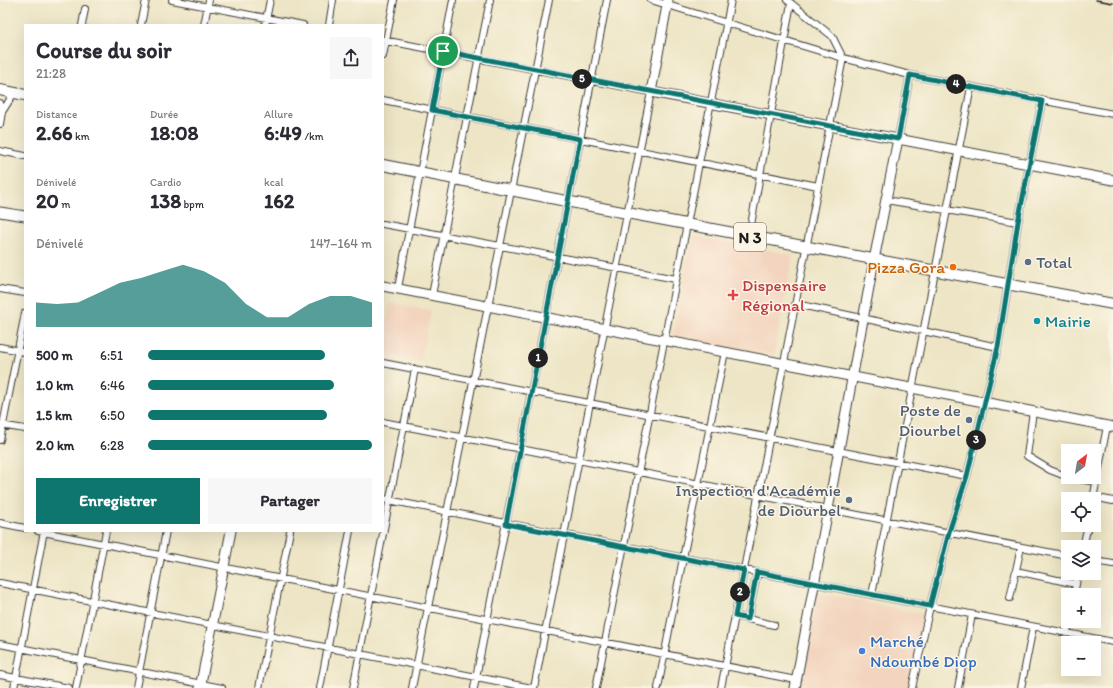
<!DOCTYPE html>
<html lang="fr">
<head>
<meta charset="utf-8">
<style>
	:root { --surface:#fff; --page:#f7f7f7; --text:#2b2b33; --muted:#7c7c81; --accent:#0f766e }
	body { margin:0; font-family:Itim,sans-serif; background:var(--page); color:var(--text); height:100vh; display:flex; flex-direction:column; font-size:15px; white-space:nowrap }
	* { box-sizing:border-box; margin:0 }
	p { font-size:13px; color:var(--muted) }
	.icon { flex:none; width:22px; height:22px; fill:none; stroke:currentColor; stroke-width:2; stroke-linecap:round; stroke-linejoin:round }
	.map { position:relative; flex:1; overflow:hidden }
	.details { position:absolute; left:24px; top:24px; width:360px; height:508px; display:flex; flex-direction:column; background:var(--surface); border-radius:0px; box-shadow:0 4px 16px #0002 }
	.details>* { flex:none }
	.needle { width:26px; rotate:31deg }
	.fabs { position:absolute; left:1061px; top:444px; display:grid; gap:8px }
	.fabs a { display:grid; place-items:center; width:40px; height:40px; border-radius:0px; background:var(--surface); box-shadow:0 4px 16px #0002; font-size:20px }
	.pin { position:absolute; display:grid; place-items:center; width:34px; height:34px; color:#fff; margin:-17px; border:2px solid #fff; border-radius:50%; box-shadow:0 1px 4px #0007 }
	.km { position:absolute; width:20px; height:20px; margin:-10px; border-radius:50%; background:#222; color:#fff; font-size:11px; line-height:20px; text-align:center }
	.round { display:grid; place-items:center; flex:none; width:42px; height:42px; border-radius:0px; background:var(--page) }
	.head { display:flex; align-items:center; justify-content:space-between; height:68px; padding:0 12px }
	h1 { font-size:22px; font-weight:700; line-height:30px }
	.figures { display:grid; grid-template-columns:repeat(3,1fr); gap:6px; height:68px; padding:4px 12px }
	.figures div { display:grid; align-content:center }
	.figures b { font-size:20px; font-weight:700 }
	.figures small { font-size:11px; font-weight:400 }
	.figures p { font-size:11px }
	.chart { height:112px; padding:8px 12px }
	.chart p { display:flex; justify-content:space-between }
	.chart svg { width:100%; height:72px; margin-top:4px; fill:var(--accent); opacity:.7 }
	.primary-button { display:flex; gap:8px; margin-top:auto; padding:8px 12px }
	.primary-button a { flex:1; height:46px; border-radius:0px; background:var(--accent); color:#fff; font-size:16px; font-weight:700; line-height:46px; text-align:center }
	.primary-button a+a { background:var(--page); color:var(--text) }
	ul { padding:0 12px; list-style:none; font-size:13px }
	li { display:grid; grid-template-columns:64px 48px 1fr; align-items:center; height:30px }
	li i { height:10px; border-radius:5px; background:var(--accent) }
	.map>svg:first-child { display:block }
</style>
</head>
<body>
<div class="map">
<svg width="1113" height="688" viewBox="0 0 1113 688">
	<rect width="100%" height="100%" fill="#fcf5e5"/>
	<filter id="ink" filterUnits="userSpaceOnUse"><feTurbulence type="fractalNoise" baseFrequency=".025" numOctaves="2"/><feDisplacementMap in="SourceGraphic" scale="8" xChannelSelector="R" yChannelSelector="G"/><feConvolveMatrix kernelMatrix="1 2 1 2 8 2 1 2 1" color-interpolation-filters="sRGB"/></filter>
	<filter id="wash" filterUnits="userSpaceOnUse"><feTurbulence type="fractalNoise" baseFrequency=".012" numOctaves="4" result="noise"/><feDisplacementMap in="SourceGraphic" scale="16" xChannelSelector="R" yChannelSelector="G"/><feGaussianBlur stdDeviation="0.9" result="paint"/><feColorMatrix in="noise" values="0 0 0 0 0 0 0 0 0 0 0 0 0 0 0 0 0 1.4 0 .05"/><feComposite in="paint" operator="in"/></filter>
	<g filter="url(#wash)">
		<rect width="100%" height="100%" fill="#ede5c5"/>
		<path fill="#f3d4be" d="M693 236 793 255 774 355 672 336Z
			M390 303 431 310 421 361 383 355V342Z
			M818 593 925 614 909 688H801Z"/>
	</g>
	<g filter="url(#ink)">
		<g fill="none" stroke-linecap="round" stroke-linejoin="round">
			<defs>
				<path id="street" d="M172 0 303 25
					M651 0 843 58 910 75 1113 114
					M82 25 85 9
					M141 25 146 0
					M204 25 209 0
					M265 25 270 0
					M329 25 333 0
					M383 40 651 92 534 688
					M383 56 394 0
					M383 100 818 186
					M0 103 2 112
					M0 124 2 112 14 93
					M898 139 910 75
					M0 151 25 156
					M886 200 1018 222
					M383 224 676 279
					M749 236 791 3
					M398 288 453 0
					M0 289 25 293
					M432 295 490 0
					M796 304 998 347
					M0 347 25 352
					M383 363 967 476
					M1033 411 1027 456 1050 470 1068 477
					M383 422 1068 556
					M0 425 25 429
					M0 440 25 313
					M1068 477 1096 482
					M1093 497 1113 501
					M383 499 1113 642
					M1093 499 1107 426
					M0 523 25 528
					M38 531 796 680
					M1083 547 1088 525
					M1094 561 1113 564
					M1016 571 1076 584
					M0 583 532 688
					M872 595 971 87
					M1074 595 1078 573
					M1010 598 1021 547
					M735 616 774 625
					M748 619 757 573
					M1067 633 1069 621
					M0 644 222 688
					M0 675 69 688
					M14 688 44 531
					M76 688 106 531
					M136 688 166 531
					M259 688 290 531
					M320 688 350 531
					M353 688 415 369
					M412 688 549 0
					M474 688 607 0
					M596 688 731 0
					M658 688 683 558 725 352
					M721 688 843 58 832 36 787 0
					M912 688 930 606 949 532 967 476 998 347 1018 222 1042 101
					M958 688 972 615
					M1021 688 1033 627"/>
				<path id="secondary" d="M668 0 651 92 1113 180
					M0 212 25 216
					M383 286 1113 427
					M200 688 231 531
					M795 688 874 260 898 139"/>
				<path id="primary" d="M0 90 25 95
					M383 165 627 213 1113 304"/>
			</defs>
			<use href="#street" stroke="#3b3a35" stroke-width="8"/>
			<use href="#secondary" stroke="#3b3a35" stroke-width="11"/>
			<use href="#primary" stroke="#3b3a35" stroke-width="12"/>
			<use href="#street" stroke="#fff" stroke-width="6"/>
			<use href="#secondary" stroke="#fff" stroke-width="9"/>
			<use href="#primary" stroke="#fff" stroke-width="10"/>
			<path stroke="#1c1c1c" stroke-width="1.5" d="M1096 0 1113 3"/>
		</g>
	</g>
	<g fill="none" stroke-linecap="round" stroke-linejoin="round" filter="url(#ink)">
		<defs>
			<path id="route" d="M443 51 898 139 910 75 1042 101 1018 222 998 347 967 476 949 532 930 606 757 572 748 619 735 616 744 570 506 524 580 139 432 110Z"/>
		</defs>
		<use href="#route" stroke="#fff" stroke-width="8"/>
		<use href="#route" stroke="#0f766e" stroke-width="5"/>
	</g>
	<g fill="#5c6f8a" stroke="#fcf5e5" stroke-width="1.5">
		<circle cx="1028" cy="262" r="4"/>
		<circle cx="969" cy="420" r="4"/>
		<circle cx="849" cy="500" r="4"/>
	</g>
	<circle fill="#e8710a" stroke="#fcf5e5" stroke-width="1.5" cx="953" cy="267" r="4"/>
	<path fill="#e0444e" stroke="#fcf5e5" stroke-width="1.5" d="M731 289h4v4h4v4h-4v4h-4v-4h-4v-4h4z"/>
	<circle fill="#0f9aa8" stroke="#fcf5e5" stroke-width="1.5" cx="1037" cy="321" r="4"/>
	<circle fill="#3f7fe0" stroke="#fcf5e5" stroke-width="1.5" cx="862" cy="651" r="4"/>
	<g text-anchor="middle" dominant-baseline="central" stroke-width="3" stroke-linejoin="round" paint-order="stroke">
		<rect fill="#fcf5e5" stroke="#5f5d58" stroke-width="1" x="734" y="223" width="32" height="28" rx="3"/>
		<g font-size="16" font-weight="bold" fill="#1c1c1c">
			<text x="750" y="237">N 3</text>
		</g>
		<g font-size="17" fill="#4e5e75" stroke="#fcf5e5" text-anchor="end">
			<text x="1036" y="262" text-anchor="start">Total</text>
			<text x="961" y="410">Poste de<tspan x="961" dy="20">Diourbel</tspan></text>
			<text x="841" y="490">Inspection d'Académie<tspan x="841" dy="20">de Diourbel</tspan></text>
		</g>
		<g font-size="17" fill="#c56008" stroke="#fcf5e5" text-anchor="end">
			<text x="945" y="267">Pizza Gora</text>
		</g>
		<g font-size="17" fill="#be3a42" stroke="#fcf5e5" text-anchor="start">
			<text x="742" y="285">Dispensaire<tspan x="742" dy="20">Régional</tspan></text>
		</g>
		<g font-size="17" fill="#0d838f" stroke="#fcf5e5" text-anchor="start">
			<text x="1045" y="321">Mairie</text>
		</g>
		<g font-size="17" fill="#366cbe" stroke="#fcf5e5" text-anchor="start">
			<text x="870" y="641">Marché<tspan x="870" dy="20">Ndoumbé Diop</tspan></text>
		</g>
	</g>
</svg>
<div class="fabs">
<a><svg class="needle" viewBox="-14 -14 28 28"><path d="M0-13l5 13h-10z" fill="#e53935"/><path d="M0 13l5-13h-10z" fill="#7c7c81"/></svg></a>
<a><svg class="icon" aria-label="locate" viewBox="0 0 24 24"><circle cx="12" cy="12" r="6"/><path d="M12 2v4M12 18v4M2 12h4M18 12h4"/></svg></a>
<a><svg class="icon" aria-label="layers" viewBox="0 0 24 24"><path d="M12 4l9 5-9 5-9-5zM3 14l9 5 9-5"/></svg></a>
<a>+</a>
<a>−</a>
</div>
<div class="pin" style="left:443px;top:51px;background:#1e9e55"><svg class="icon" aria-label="arrive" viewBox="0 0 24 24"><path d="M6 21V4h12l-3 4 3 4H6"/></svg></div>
<b class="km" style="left:538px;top:358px">1</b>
<b class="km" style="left:740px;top:592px">2</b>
<b class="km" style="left:976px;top:440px">3</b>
<b class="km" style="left:956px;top:84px">4</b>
<b class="km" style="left:582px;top:79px">5</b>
<section class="details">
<div class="head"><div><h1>Course du soir</h1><p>21:28</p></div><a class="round"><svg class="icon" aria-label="share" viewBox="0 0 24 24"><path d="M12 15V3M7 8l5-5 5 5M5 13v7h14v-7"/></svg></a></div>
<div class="figures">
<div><p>Distance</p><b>2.66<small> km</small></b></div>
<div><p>Durée</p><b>18:08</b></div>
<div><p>Allure</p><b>6:49<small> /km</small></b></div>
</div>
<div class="figures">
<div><p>Dénivelé</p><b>20<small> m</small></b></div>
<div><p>Cardio</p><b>138<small> bpm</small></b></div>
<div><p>kcal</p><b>162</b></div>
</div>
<div class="chart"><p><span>Dénivelé</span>147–164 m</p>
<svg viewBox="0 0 160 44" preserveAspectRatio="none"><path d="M0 44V29L10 30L20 29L30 23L40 17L50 14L60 10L70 6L80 10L90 17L100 30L110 38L120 38L130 30L140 25L150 25L160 29V44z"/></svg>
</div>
<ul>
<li><b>500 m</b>6:51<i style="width:79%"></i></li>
<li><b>1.0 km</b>6:46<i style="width:83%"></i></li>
<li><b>1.5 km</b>6:50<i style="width:80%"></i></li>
<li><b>2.0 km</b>6:28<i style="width:100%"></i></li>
</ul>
<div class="primary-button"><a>Enregistrer</a><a>Partager</a></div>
</section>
</div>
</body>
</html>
